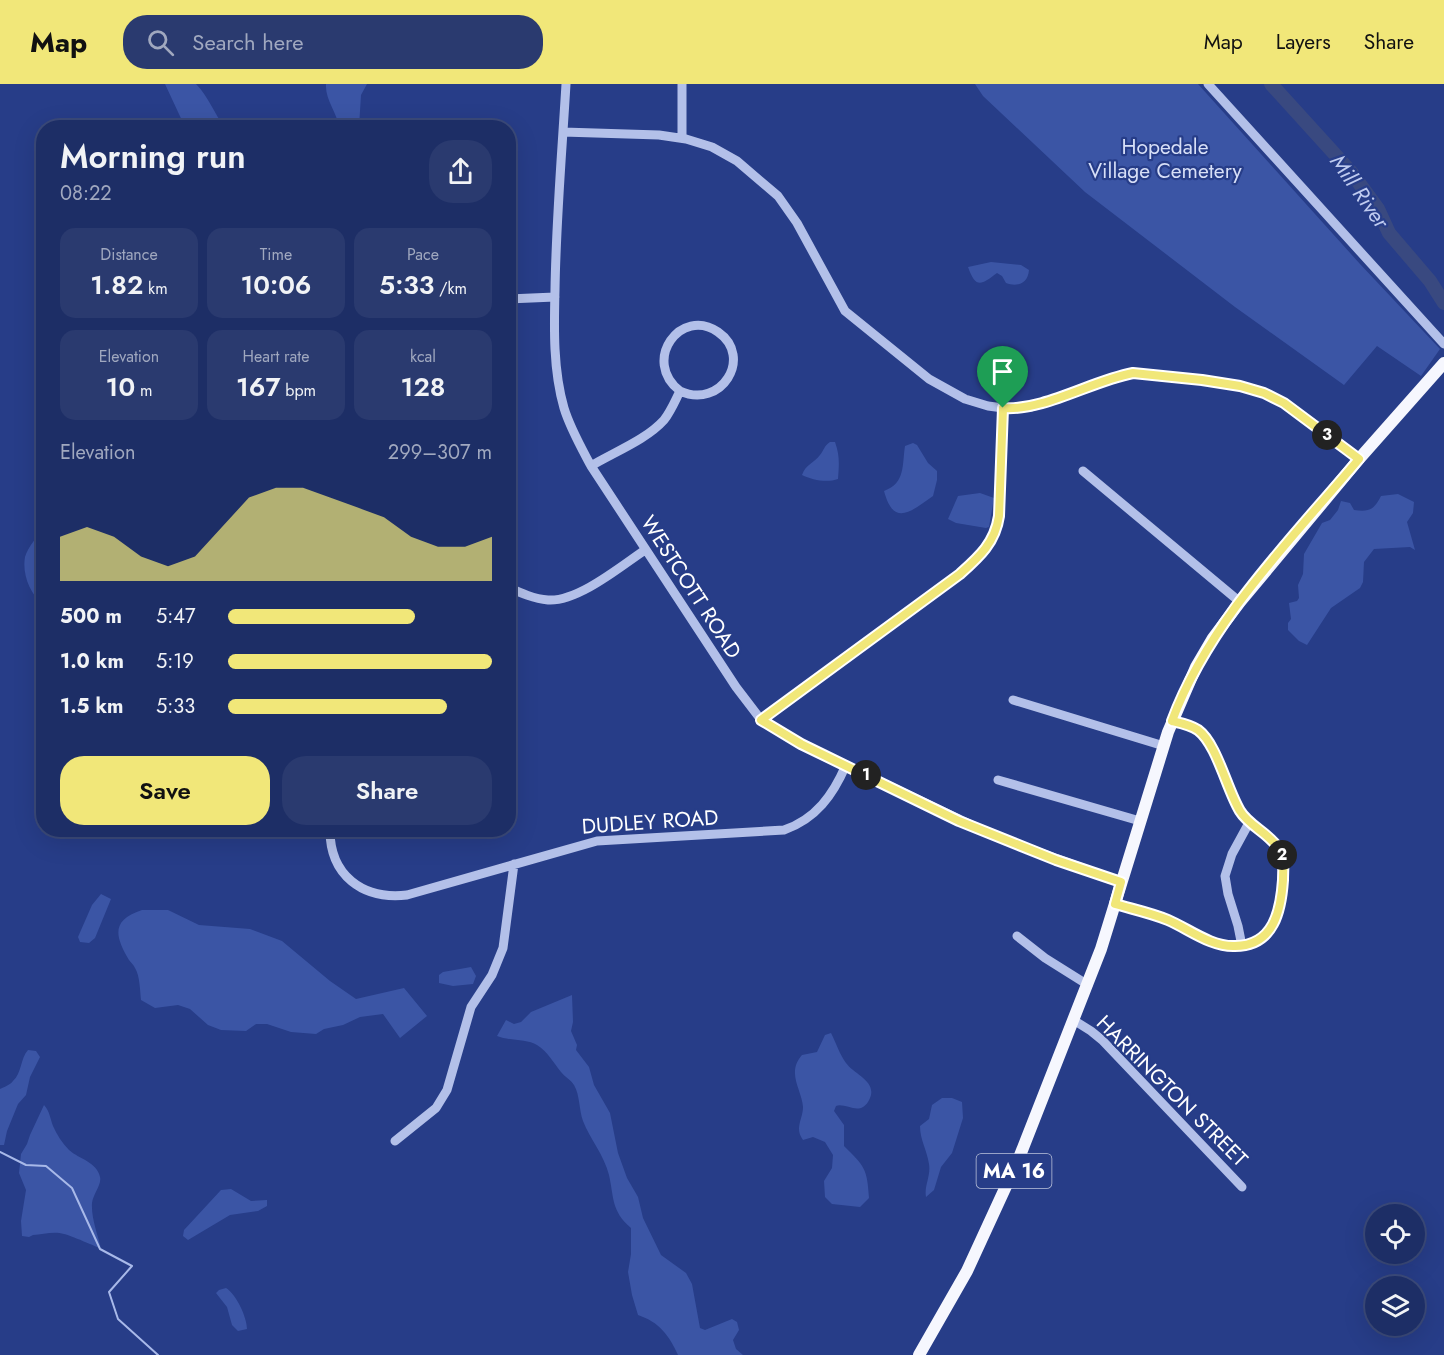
<!DOCTYPE html>
<html lang="en">
<head>
<meta charset="utf-8">
<style>
	:root { --surface:#1d2e66; --page:#2a3a6f; --text:#f1f3f6; --muted:#a0a8bf; --line:#3b4a7a; --accent:#f1e779 }
	body { margin:0; font-family:Jost,sans-serif; background:var(--page); color:var(--text); height:100vh; display:flex; flex-direction:column; font-size:22px; white-space:nowrap }
	* { box-sizing:border-box; margin:0 }
	p { font-size:20px; color:var(--muted) }
	.icon { flex:none; width:33px; height:33px; fill:none; stroke:currentColor; stroke-width:2; stroke-linecap:round; stroke-linejoin:round }
	.map { position:relative; flex:1; overflow:hidden }
	.side { position:absolute; left:36px; top:36px; width:480px; height:717px; display:flex; flex-direction:column; background:var(--surface); border-radius:24px; box-shadow:0 6px 24px #0002,0 0 0 2px var(--line) }
	.side>* { flex:none }
	.controls { position:absolute; left:1365px; top:1120px; display:grid; gap:12px }
	.controls a { display:grid; place-items:center; width:60px; height:60px; border-radius:50%; background:var(--surface); box-shadow:0 6px 24px #0002,0 0 0 2px var(--line); font-size:30px }
	.pin { position:absolute; display:grid; place-items:center; width:51px; height:51px; color:#fff; margin:-62px -26px; border-radius:50% 50% 50% 0; rotate:-45deg; box-shadow:0 0 6px #0007 }
	.pin .icon { rotate:45deg }
	.km { position:absolute; width:30px; height:30px; margin:-15px; border-radius:50%; background:#222; color:#fff; font-size:16px; line-height:30px; text-align:center }
	.round { display:grid; place-items:center; flex:none; width:63px; height:63px; border-radius:24px; background:var(--page) }
	.headline { display:flex; align-items:center; justify-content:space-between; height:102px; padding:0 24px }
	h1 { font-size:33px; font-weight:600; line-height:45px }
	.figures { display:grid; grid-template-columns:repeat(3,1fr); gap:9px; height:102px; padding:6px 24px }
	.figures div { display:grid; align-content:center; border-radius:15px; background:var(--page); text-align:center }
	.figures b { font-size:26px; font-weight:600 }
	.figures small { font-size:16px; font-weight:400 }
	.figures p { font-size:16px }
	.chart { height:168px; padding:12px 24px }
	.chart p { display:flex; justify-content:space-between }
	.chart svg { width:100%; height:108px; margin-top:6px; fill:var(--accent); opacity:.7 }
	.cta { display:flex; gap:12px; margin-top:auto; padding:12px 24px }
	.cta a { flex:1; height:69px; border-radius:24px; background:var(--accent); color:#111; font-size:24px; font-weight:600; line-height:69px; text-align:center }
	.cta a+a { background:var(--page); color:var(--text) }
	ul { padding:0 24px; list-style:none; font-size:20px }
	li { display:grid; grid-template-columns:96px 72px 1fr; align-items:center; height:45px }
	li i { height:15px; border-radius:8px; background:var(--accent) }
	header { display:flex; align-items:center; gap:36px; box-sizing:border-box; height:84px; padding:0 30px; background:var(--accent); color:#111 }
	header strong { font-size:28px }
	nav { display:flex; gap:33px; margin-inline-start:auto; font-size:21px }
	.search { width:420px; height:54px; background:var(--page); display:flex; align-items:center; gap:15px; box-sizing:border-box; padding:0 21px; border-radius:24px; color:var(--muted); font-size:22px }
	.map>svg:first-child { display:block }
</style>
</head>
<body>
<header>
<strong>Map</strong>
<div class="search"><svg class="icon" aria-label="search" viewBox="0 0 24 24"><circle cx="10" cy="10" r="6"/><path d="M15 15l6 6"/></svg>Search here</div>
<nav><a>Map</a><a>Layers</a><a>Share</a></nav>
</header>
<div class="map">
<svg width="1444" height="1271" viewBox="0 0 1444 1271">
	<rect width="100%" height="100%" fill="#273d88"/>
	<path fill="#3b55a5" d="M165 0H196C209 13 214 30 225 43H185Z
		M326 0H367L361 11 359 43H339C337 28 325 16 326 0Z
		M975 0H1198L1360 180 1440 265 1421 292 1377 262 1344 301 1235 223 1085 108 983 12Z
		M991 178 1021 181 1029 186C1028 200 1017 203 1006 199L1002 192 997 189C981 201 976 205 968 183Z
		M830 358H835C840 372 839 381 838 395 827 399 812 396 802 391 806 380 814 379 820 371 824 366 824 362 830 358Z
		M913 359 917 361 928 379 937 387V396L933 412C911 427 894 444 884 407 906 399 902 380 905 362Z
		M980 409 994 414 989 443 986 444 956 439 948 435 958 412Z
		M1398 410 1414 418 1413 429 1407 438 1415 466 1410 463 1374 465 1364 478 1363 498 1360 504 1331 524 1307 561 1299 557 1288 546V539L1291 535 1289 519 1297 517 1299 514 1298 501 1303 490 1304 470 1322 439 1330 436 1338 426 1341 417 1350 419 1354 426C1369 428 1374 426 1381 412Z
		M43 445V520C30 510 22 490 25 473 28 463 37 453 43 445Z
		M101 810 111 815 95 854 89 859 80 858 78 853 92 821Z
		M142 826H168L199 841 250 845 282 857 330 897 356 915 404 904 427 932 400 954 383 930 360 933 343 941 324 945 316 950 291 948 267 940H256L246 947 221 946 208 941 190 925 178 921 155 924 141 916C140 907 140 892 135 884 134 881 131 879 129 876 114 851 112 836 142 826Z
		M471 883 476 892 473 900 453 902 439 899V891L443 888Z
		M572 911 573 938 571 947 577 961 576 966 589 983 594 1001 610 1029 618 1069 627 1094 638 1113 643 1134 661 1171 686 1189 692 1200 700 1244 705 1246 732 1235 737 1238 739 1246 733 1256 736 1265 743 1271H678C669 1251 659 1238 638 1231L632 1211 628 1188 631 1170V1144C611 1127 614 1113 609 1091 604 1071 590 1055 583 1037 579 1026 580 1011 574 1001 571 996 565 993 561 988 553 978 548 968 537 961 527 955 509 957 497 952L506 936 514 940 521 938 531 928Z
		M831 949C836 959 840 971 846 979 854 990 874 996 871 1011 870 1015 867 1021 863 1023 855 1028 844 1019 836 1022L834 1027 844 1041V1062C865 1083 867 1084 869 1114L860 1123 832 1120 825 1113 824 1097 832 1084 833 1071 825 1058 813 1053 803 1056C794 1044 803 1035 803 1023 802 1006 786 989 802 971L817 968 825 951Z
		M28 966 36 967 40 973 30 993 26 1011 18 1020 7 1047 4 1061H0V1005C4 1003 10 1001 13 997 22 989 20 975 28 966Z
		M942 1014H952L962 1018 963 1034 952 1069 941 1083 934 1106 926 1113C924 1102 931 1092 929 1080 927 1066 920 1056 920 1042L929 1035 932 1021Z
		M44 1021C50 1028 50 1034 53 1042 57 1051 62 1059 69 1066 79 1075 97 1078 100 1093 102 1100 93 1110 92 1119 91 1134 98 1151 101 1165 98 1163 69 1151 64 1150 55 1147 43 1150 33 1151L29 1153 22 1152 21 1137 26 1106 19 1089 21 1070 27 1060 30 1051Z
		M231 1105 251 1117 267 1116V1122L258 1127 230 1131 188 1156 183 1152 184 1146 221 1106Z
		M226 1204C236 1210 247 1233 247 1245L238 1247 232 1241 227 1223 216 1209 219 1206Z"/>
	<g fill="none" stroke-linecap="round" stroke-linejoin="round">
		<path stroke="#a8b9e9" stroke-width="2" d="M0 1068 26 1081 46 1082 72 1104 100 1165 132 1182 109 1208 118 1235 158 1271"/>
		<path stroke="#394980" stroke-width="14" d="M1271 0 1351 88 1378 125 1389 149 1430 197 1444 219"/>
		<path stroke="#b3c0e9" stroke-width="9" d="M566 0C562 68 556 137 555 206 554 244 553 286 564 324 570 344 581 363 591 382L736 603 762 637 801 660 997 753 1121 798
			M1208 0 1444 260
			M563 48 659 51 686 55 712 63 737 77 778 112 797 139 845 227 929 295 965 315 988 322 1011 325 1031 323 1108 295 1133 289 1201 296 1240 302 1264 309 1284 319 1359 375
			M682 54V0
			M508 215 555 213
			M591 382C614 368 646 356 664 336 671 327 675 317 680 307 641 277 681 222 718 248 754 273 721 326 680 307
			M1083 387 1240 518
			M508 503C521 509 534 515 548 516 578 518 621 482 645 466
			M1013 616 1164 662
			M761 636 959 490C979 473 994 459 999 432L1003 325
			M998 696 1140 737
			M330 746C330 791 362 816 407 811L597 757 784 746C816 735 833 711 846 681
			M1115 820C1132 825 1151 829 1168 836 1189 845 1211 863 1235 862 1274 862 1281 826 1283 796 1283 785 1285 774 1279 765 1269 749 1249 742 1240 727 1227 706 1217 660 1198 646 1191 641 1181 639 1172 637
			M1017 852 1045 874 1088 901
			M1242 862 1238 842 1228 810 1225 792 1232 770 1250 737
			M1075 937 1091 947 1102 956 1242 1103
			M395 1057 436 1024 447 1006 471 923 492 891 503 864 514 780"/>
		<path stroke="#f6f7fe" stroke-width="12" d="M919 1271 967 1187 1019 1074 1101 865 1168 648 1196 583 1213 554 1240 518 1359 375 1444 279"/>
	</g>
	<g fill="none" stroke-linecap="round" stroke-linejoin="round">
		<defs>
			<path id="route" d="M1133 289 1202 296 1240 302 1264 309 1284 319 1359 375C1291 456 1209 537 1172 637 1181 639 1191 641 1198 646 1217 660 1227 706 1240 727 1249 742 1269 749 1279 765 1285 774 1283 785 1283 796 1281 826 1274 862 1235 862 1211 863 1189 845 1168 836 1151 829 1132 825 1115 820L1121 798 1056 776 959 737 801 660 761 636 960 490C979 473 995 459 999 432L1003 324C1044 327 1091 297 1133 289Z"/>
		</defs>
		<use href="#route" stroke="#fff" stroke-width="12"/>
		<use href="#route" stroke="#f1e779" stroke-width="8"/>
	</g>
	<g text-anchor="middle" dominant-baseline="central" stroke-width="4.5" stroke-linejoin="round" paint-order="stroke">
		<rect fill="#273d88" stroke="#bec5db" stroke-width="1.5" x="976.5" y="1070" width="75" height="34" rx="4.5"/>
		<g font-size="20" font-weight="bold" fill="#fff">
			<text x="1014" y="1087">MA 16</text>
		</g>
		<g font-size="21" fill="#d7dff7" stroke="#273d88">
			<text x="1165" y="63">Hopedale<tspan x="1165" dy="24">Village Cemetery</tspan></text>
		</g>
		<g font-size="21" fill="#fff" stroke="#273d88">
			<text transform="translate(691 503) rotate(57)">WESTCOTT ROAD</text>
			<text transform="translate(650 738) rotate(-4)">DUDLEY ROAD</text>
			<text transform="translate(1172 1007) rotate(45)">HARRINGTON STREET</text>
		</g>
		<g font-size="22" font-style="italic" fill="#bfcbf0" stroke="#273d88">
			<text transform="translate(1360 107) rotate(55)">Mill River</text>
		</g>
	</g>
</svg>
<div class="controls">
<a><svg class="icon" aria-label="locate" viewBox="0 0 24 24"><circle cx="12" cy="12" r="6"/><path d="M12 2v4M12 18v4M2 12h4M18 12h4"/></svg></a>
<a><svg class="icon" aria-label="layers" viewBox="0 0 24 24"><path d="M12 4l9 5-9 5-9-5zM3 14l9 5 9-5"/></svg></a>
</div>
<div class="pin" style="left:1003px;top:324px;background:#1e9e55"><svg class="icon" aria-label="arrive" viewBox="0 0 24 24"><path d="M6 21V4h12l-3 4 3 4H6"/></svg></div>
<b class="km" style="left:866px;top:691px">1</b>
<b class="km" style="left:1282px;top:771px">2</b>
<b class="km" style="left:1327px;top:351px">3</b>
<section class="side">
<div class="headline"><div><h1>Morning run</h1><p>08:22</p></div><a class="round"><svg class="icon" aria-label="share" viewBox="0 0 24 24"><path d="M12 15V3M7 8l5-5 5 5M5 13v7h14v-7"/></svg></a></div>
<div class="figures">
<div><p>Distance</p><b>1.82<small> km</small></b></div>
<div><p>Time</p><b>10:06</b></div>
<div><p>Pace</p><b>5:33<small> /km</small></b></div>
</div>
<div class="figures">
<div><p>Elevation</p><b>10<small> m</small></b></div>
<div><p>Heart rate</p><b>167<small> bpm</small></b></div>
<div><p>kcal</p><b>128</b></div>
</div>
<div class="chart"><p><span>Elevation</span>299–307 m</p>
<svg viewBox="0 0 160 44" preserveAspectRatio="none"><path d="M0 44V26L10 22L20 26L30 34L40 38L50 34L60 22L70 10L80 6L90 6L100 10L110 14L120 18L130 26L140 30L150 30L160 26V44z"/></svg>
</div>
<ul>
<li><b>500 m</b>5:47<i style="width:71%"></i></li>
<li><b>1.0 km</b>5:19<i style="width:100%"></i></li>
<li><b>1.5 km</b>5:33<i style="width:83%"></i></li>
</ul>
<div class="cta"><a>Save</a><a>Share</a></div>
</section>
</div>
</body>
</html>
